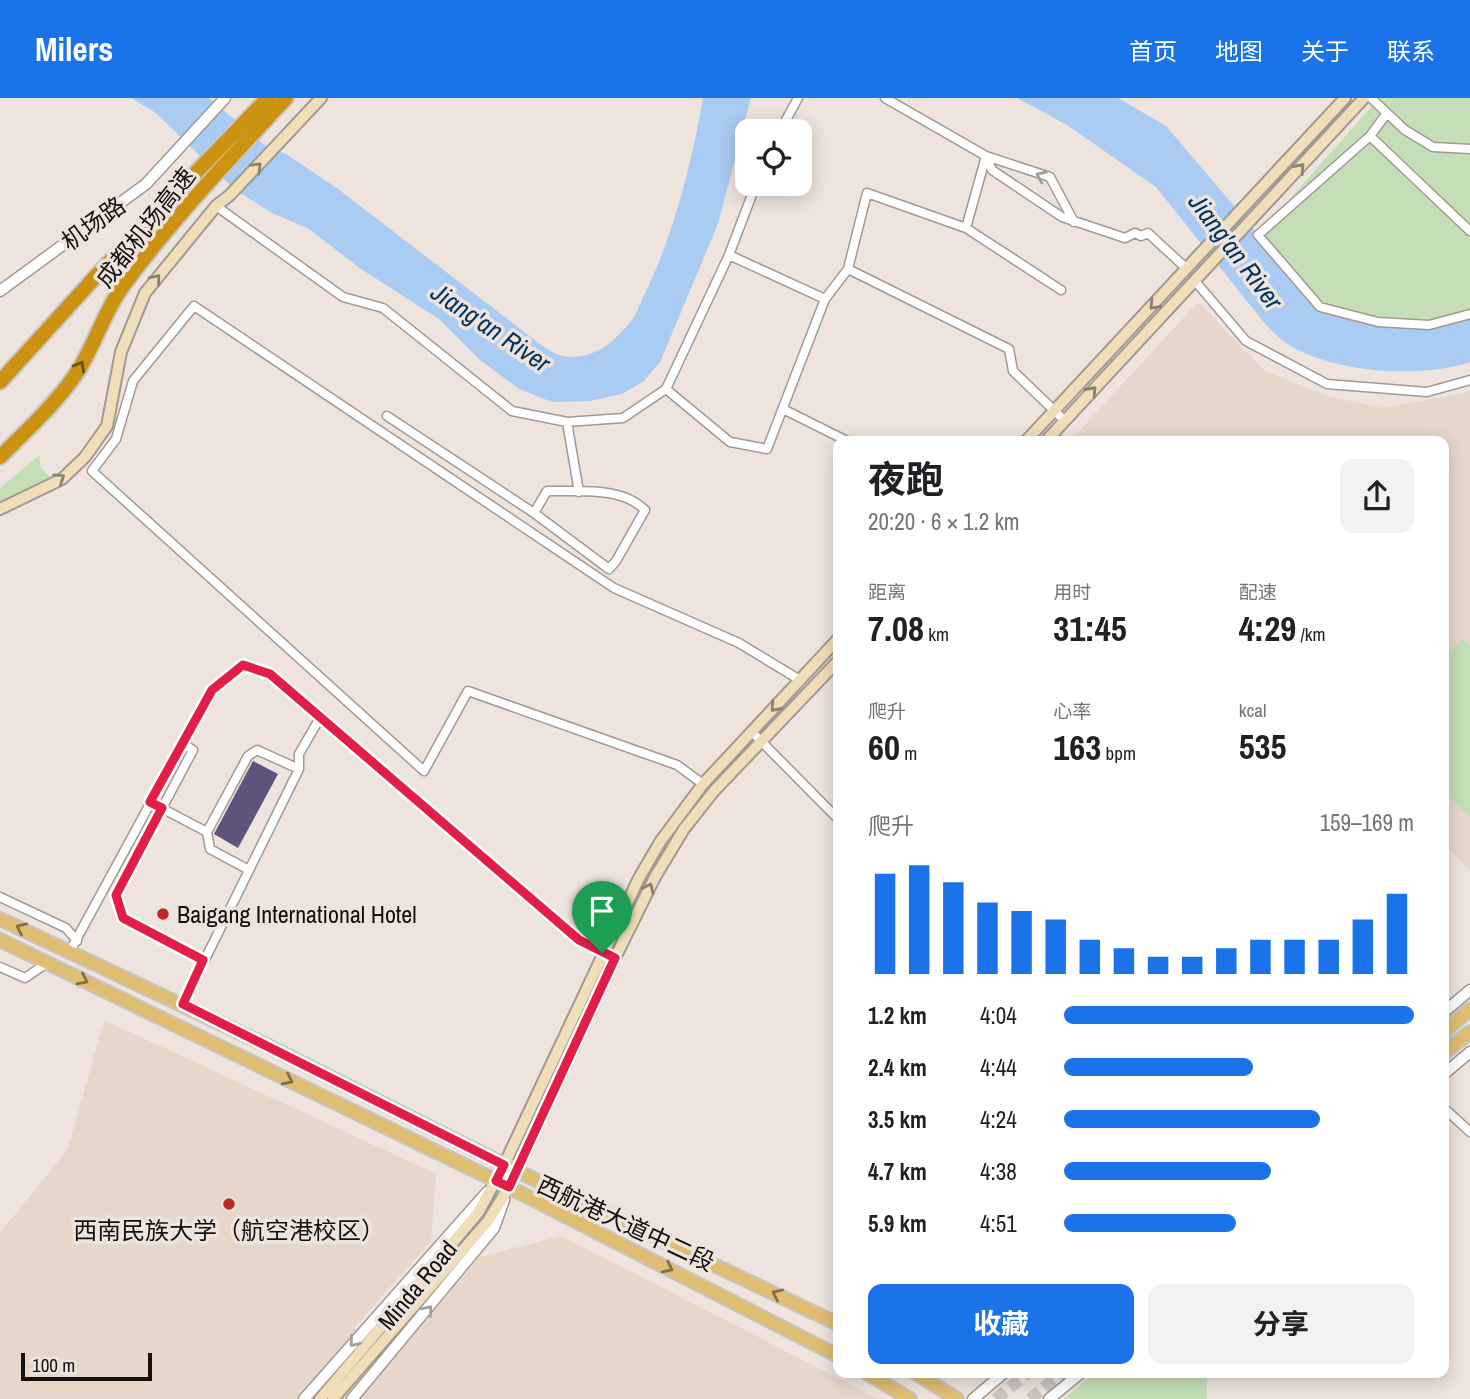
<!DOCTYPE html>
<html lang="zh">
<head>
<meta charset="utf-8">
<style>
	:root { --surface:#fff; --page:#f2f2f2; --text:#202124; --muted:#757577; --accent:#1a73e8 }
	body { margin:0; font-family:"Archivo Narrow","Noto Sans SC",sans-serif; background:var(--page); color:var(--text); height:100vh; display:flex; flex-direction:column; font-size:26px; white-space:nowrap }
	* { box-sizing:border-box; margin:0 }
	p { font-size:23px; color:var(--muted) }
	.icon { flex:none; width:38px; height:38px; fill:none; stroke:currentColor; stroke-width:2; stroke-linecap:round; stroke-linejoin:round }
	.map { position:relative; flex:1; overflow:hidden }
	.panel { position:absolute; left:833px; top:338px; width:616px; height:942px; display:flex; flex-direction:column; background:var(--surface); border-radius:14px; box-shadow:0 4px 18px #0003 }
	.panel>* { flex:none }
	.buttons { position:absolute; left:735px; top:21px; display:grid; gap:14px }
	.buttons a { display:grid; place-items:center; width:77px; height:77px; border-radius:14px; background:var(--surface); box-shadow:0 4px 18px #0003; font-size:35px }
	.scale { position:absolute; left:21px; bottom:18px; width:131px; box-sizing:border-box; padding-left:7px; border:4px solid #130f0d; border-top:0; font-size:19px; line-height:24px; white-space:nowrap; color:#130f0d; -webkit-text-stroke:5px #eee4dd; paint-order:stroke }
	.pin { position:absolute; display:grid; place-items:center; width:60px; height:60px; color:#fff; margin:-72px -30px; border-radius:50% 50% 50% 0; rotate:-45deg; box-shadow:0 0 7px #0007 }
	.pin .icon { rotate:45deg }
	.round { display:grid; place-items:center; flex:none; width:74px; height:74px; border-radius:14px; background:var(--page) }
	.summary { display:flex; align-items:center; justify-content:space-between; height:119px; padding:0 35px }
	h1 { font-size:38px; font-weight:700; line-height:52px }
	.metrics { display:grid; grid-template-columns:repeat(3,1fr); gap:10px; height:119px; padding:7px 35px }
	.metrics div { display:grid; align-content:center }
	.metrics b { font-size:35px; font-weight:700 }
	.metrics small { font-size:19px; font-weight:400 }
	.metrics p { font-size:19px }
	.chart { height:196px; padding:14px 35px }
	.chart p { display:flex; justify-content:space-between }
	.chart svg { width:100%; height:126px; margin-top:7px; stroke:var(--accent); stroke-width:6 }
	.button { display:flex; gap:14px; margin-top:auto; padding:14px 35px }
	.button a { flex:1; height:80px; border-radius:14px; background:var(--accent); color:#fff; font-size:28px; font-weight:700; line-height:80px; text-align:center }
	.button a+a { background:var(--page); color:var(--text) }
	ul { padding:0 35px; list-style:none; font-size:23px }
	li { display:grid; grid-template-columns:112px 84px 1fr; align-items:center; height:52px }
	li i { height:18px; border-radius:9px; background:var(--accent) }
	header { display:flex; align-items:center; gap:42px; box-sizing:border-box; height:98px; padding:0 35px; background:var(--accent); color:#fff }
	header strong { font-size:33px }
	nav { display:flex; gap:38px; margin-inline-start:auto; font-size:24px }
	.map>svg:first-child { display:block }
</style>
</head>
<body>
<header>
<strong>Milers</strong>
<nav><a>首页</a><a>地图</a><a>关于</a><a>联系</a></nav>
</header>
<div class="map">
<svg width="1470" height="1301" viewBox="0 0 1470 1301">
	<rect width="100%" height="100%" fill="#eee4dd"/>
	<path fill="#e6d7ca" d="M1198 204 1265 273 1324 297 1382 310 1470 294V773L1444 746V343H1070Z
		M104 922 436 1076 431 1143 354 1230 368 1242 314 1301H0V1135L68 1051Z
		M561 1138 879 1301H343L384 1256 392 1262 480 1159Z"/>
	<path fill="#c4dfb7" d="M1379 0H1470V217L1429 227 1378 224 1320 209 1258 137Z
		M39 357 41 370 53 381 0 406V390Z
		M1462 541 1470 548V720L1444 693V560Z
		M1100 1274H1207V1301H1064L1087 1281Z"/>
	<path fill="#aacbf2" d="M131 0H209L268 50 286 56 338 91 527 236C539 245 553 258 569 259 596 260 615 243 631 223 638 214 642 200 648 189 675 131 692 64 703 0H751L718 126 660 264 644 283 622 296 590 303 552 304 519 291 480 262 439 221 361 171 309 131 272 115 234 91 156 15Z
		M1017 0H1118L1166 28 1320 209 1342 216 1429 227 1470 217V264C1420 281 1331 275 1286 245 1279 240 1272 233 1266 227L1156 89 1067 27Z"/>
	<path fill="#5f537b" d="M253 663 278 676 238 750 214 736Z"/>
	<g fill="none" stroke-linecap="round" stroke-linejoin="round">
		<path stroke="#cdc4be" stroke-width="12" stroke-dasharray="12 6" stroke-linecap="butt" d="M996 1301 1029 1274
			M1030 1301 1063 1274"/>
		<defs>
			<path id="minor" d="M885 0 986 58 1050 79 1074 124
				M1371 0 1405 32 1433 49 1470 51
				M1387 15 1370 38 1258 137 1320 209 1378 224 1429 227 1470 216
				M780 33 798 0
				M1370 38 1470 133
				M986 58 992 72 1062 119 1125 140 1135 135 1141 138 1148 135 1187 171
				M216 108 343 199 383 210 512 313 567 324 623 320 666 291 729 157 756 86
				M966 130 986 58
				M729 157 825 201
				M848 171 1009 251 1013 273 1065 323
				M1195 183 1246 243 1327 286 1427 294 1470 282
				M666 291 730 344 767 351 825 201 848 171 867 95 966 130 1061 192
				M783 311 847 343
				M387 318 534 415 547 393C579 394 621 388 645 412L616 463 609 471 534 415
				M567 324 579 394
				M752 634 838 721
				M183 646 193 652 116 797 123 820 203 862
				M703 686 677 667 468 593 424 673 92 373 116 341 133 283 194 208 614 490 739 545 800 582
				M150 704 207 734 210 751 249 772
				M207 734 248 658 257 652 299 671
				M0 799 66 830 77 843
				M70 853 212 592 243 567 270 576 579 842 615 860
				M0 869 25 880 47 865
				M183 906 299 671V656L321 618
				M1444 1010 1470 1034"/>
			<path id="tertiary" d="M0 193 146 86 225 0
				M1444 914 1470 892
				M1444 976 1470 954
				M304 1301 487 1094
				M352 1301 494 1130 504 1102
				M973 1301 1005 1274
				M1049 1301 1082 1274"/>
			<path id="secondary" d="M1026 343 1345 0
				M1046 343 1364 0
				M0 411 62 381 85 359 107 328 121 254 145 195 216 108 230 97 321 0
				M320 1301 478 1115 504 1067 639 780 660 744 703 686 838 541
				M333 1301 488 1123 509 1089 615 860 655 779 684 731 714 693 838 563"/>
			<path id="primary" d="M0 821 268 948 517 1073 838 1226
				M0 842 509 1089 838 1258
				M1444 934 1470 911
				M1444 955 1470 934
				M865 1274 910 1301
				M914 1274 957 1301"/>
			<path id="motorway" d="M0 284 98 176 268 0
				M0 359C27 332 57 305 78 273 95 246 104 214 123 188 172 121 230 61 286 0"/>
		</defs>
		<use href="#minor" stroke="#a19992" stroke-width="11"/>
		<use href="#tertiary" stroke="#a19992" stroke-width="13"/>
		<use href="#secondary" stroke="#a19992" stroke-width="14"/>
		<use href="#primary" stroke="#c6c5c5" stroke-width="16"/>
		<use href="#motorway" stroke="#c6c5c5" stroke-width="18"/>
		<use href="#minor" stroke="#fff" stroke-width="8"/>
		<use href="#tertiary" stroke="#fff" stroke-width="10"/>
		<use href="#secondary" stroke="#f0deb8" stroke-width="10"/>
		<use href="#primary" stroke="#e0be71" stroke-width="12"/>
		<use href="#motorway" stroke="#cc9212" stroke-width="14"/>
	</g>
	<defs><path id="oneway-chevron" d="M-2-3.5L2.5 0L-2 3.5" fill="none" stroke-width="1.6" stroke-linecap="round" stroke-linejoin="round" transform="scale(1.75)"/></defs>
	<g stroke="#8d816b">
		<use href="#oneway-chevron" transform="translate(257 69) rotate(-46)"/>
		<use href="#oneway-chevron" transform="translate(1300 70) rotate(-48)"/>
		<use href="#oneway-chevron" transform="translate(156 181) rotate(-52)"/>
		<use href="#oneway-chevron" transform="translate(1154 207) rotate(133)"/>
		<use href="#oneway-chevron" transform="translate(1092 293) rotate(-48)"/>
		<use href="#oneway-chevron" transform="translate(60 380) rotate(-34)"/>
		<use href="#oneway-chevron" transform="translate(775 609) rotate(132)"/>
		<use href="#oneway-chevron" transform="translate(649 790) rotate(-64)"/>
	</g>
	<g stroke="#a19f9e">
		<use href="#oneway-chevron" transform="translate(1041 78) rotate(-156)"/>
		<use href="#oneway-chevron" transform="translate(428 1212) rotate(-51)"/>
		<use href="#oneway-chevron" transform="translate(354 1244) rotate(131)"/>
	</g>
	<use stroke="#705010" href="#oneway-chevron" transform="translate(80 268) rotate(-60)"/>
	<g stroke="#846f44">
		<use href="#oneway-chevron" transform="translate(21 830) rotate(-155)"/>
		<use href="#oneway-chevron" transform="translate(83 882) rotate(26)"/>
		<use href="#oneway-chevron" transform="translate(288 982) rotate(26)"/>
		<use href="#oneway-chevron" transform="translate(668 1170) rotate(27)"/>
		<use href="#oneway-chevron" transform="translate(777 1196) rotate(-155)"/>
	</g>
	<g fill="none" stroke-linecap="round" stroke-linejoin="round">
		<defs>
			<path id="route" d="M243 567 270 576 579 842 615 860 509 1089 496 1083 504 1067 183 906 203 862 123 820 116 797 162 710 150 704 212 592Z"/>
		</defs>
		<use href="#route" stroke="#fff" stroke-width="14"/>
		<use href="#route" stroke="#e11d48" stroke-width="9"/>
	</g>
	<g fill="#b92b27" stroke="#eee4dd" stroke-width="2.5">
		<circle cx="163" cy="816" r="7"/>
		<circle cx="229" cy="1106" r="7"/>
	</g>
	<g text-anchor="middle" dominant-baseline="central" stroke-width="7" stroke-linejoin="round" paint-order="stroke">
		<g font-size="24" fill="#130f0d" stroke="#eee4dd">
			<text transform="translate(93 125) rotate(-36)">机场路</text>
			<text transform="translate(145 129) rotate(-52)">成都机场高速</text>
			<text transform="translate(626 1125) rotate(25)">西航港大道中二段</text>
			<text transform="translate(417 1187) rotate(-50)">Minda Road</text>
		</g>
		<g font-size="24" fill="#130f0d" stroke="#eee4dd" text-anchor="start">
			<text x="177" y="816">Baigang International Hotel</text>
			<text x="229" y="1132" text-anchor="middle">西南民族大学（航空港校区）</text>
		</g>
		<g font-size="26" font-style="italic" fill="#023362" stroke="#eee4dd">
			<text transform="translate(1236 153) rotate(53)">Jiang'an River</text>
			<text transform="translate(491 229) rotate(34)">Jiang'an River</text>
		</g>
	</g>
</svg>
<div class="buttons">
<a><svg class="icon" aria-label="locate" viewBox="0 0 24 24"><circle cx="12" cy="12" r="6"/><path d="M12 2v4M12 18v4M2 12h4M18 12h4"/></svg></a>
</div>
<div class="scale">100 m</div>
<div class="pin" style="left:602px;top:855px;background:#1e9e55"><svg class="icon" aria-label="arrive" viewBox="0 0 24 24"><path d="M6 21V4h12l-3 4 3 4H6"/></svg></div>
<section class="panel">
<div class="summary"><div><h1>夜跑</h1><p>20:20 · 6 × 1.2 km</p></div><a class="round"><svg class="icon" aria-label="share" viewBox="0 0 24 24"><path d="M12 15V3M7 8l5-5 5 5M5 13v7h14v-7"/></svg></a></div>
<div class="metrics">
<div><p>距离</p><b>7.08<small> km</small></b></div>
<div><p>用时</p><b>31:45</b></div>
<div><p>配速</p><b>4:29<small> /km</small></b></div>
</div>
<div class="metrics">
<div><p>爬升</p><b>60<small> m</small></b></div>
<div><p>心率</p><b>163<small> bpm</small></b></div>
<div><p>kcal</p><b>535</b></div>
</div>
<div class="chart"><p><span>爬升</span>159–169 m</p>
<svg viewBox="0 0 160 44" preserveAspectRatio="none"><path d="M5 44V9M15 44V6M25 44V12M35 44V19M45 44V22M55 44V25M65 44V32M75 44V35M85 44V38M95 44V38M105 44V35M115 44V32M125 44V32M135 44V32M145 44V25M155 44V16"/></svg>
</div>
<ul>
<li><b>1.2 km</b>4:04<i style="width:100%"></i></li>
<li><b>2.4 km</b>4:44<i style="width:54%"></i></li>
<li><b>3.5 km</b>4:24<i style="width:73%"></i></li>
<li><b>4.7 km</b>4:38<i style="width:59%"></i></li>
<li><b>5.9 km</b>4:51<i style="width:49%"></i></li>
</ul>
<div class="button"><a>收藏</a><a>分享</a></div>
</section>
</div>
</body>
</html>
